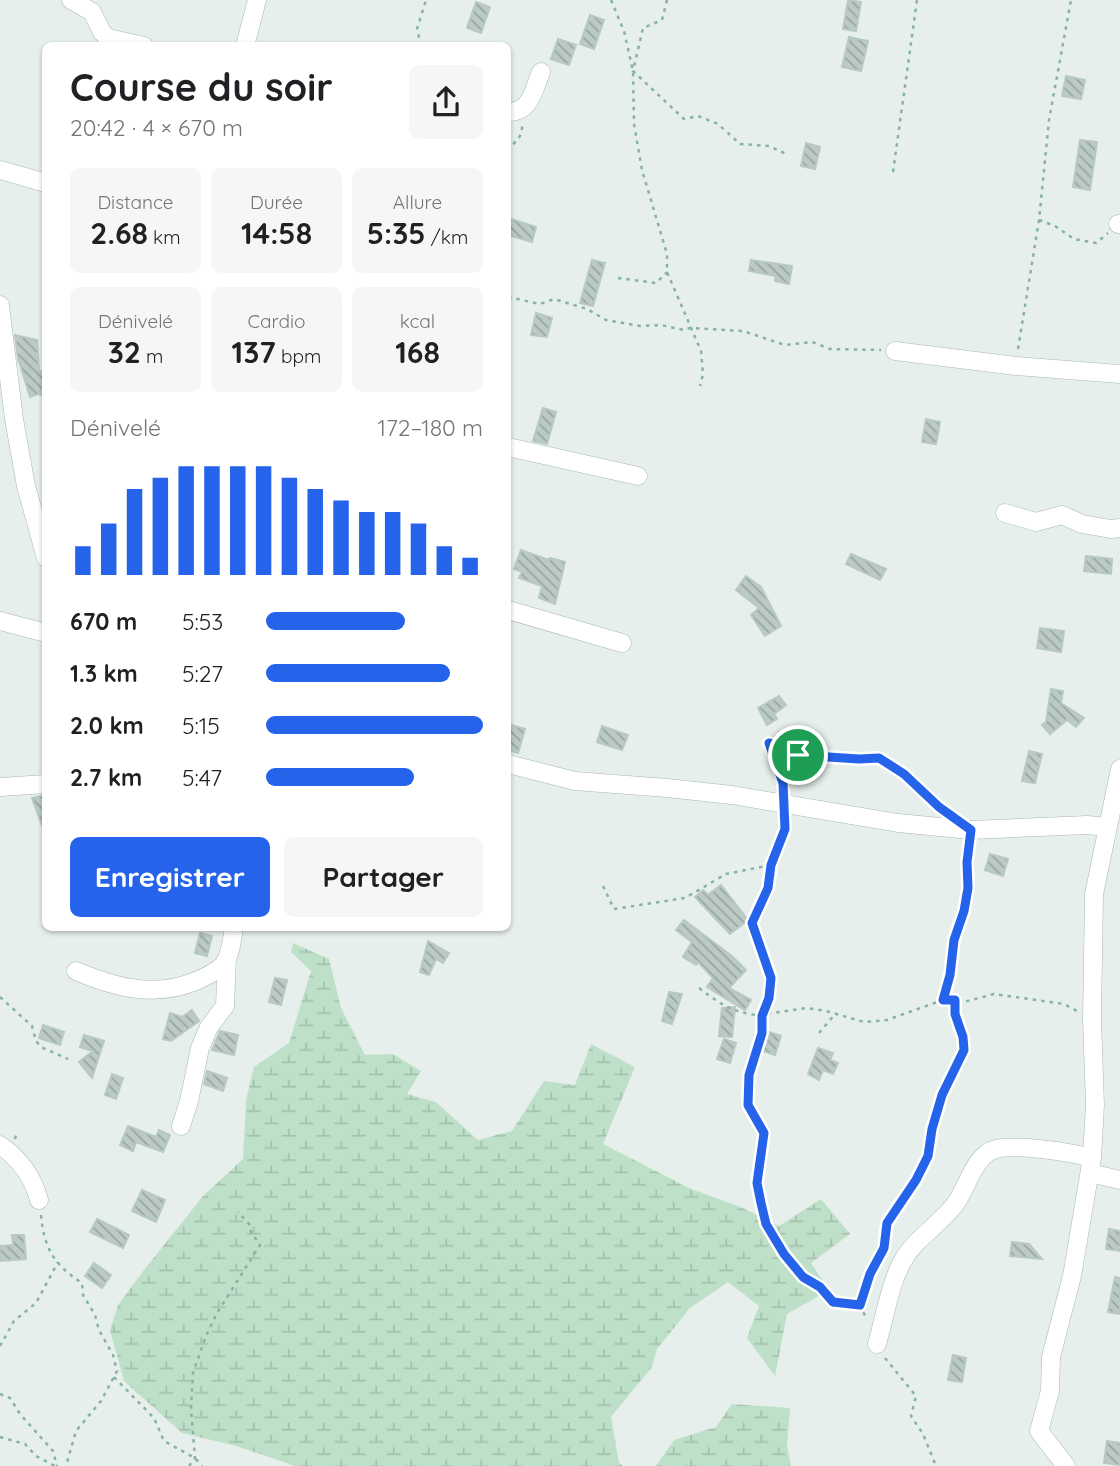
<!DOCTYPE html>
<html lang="fr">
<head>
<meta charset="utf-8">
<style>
	:root { --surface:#fff; --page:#f6f6f6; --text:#202124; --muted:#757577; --accent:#2563eb }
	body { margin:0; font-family:Quicksand,sans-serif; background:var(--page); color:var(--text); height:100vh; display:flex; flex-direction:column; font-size:26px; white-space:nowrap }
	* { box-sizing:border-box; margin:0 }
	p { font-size:23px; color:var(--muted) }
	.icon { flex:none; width:38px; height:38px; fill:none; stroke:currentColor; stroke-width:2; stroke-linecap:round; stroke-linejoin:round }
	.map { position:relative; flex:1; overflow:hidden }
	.drawer { position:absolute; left:42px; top:42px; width:469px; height:889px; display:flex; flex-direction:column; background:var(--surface); border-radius:10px; box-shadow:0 2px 5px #0004 }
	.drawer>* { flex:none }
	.pin { position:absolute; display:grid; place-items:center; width:60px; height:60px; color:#fff; margin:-30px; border:4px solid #fff; border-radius:50%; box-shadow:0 2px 7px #0007 }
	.round { display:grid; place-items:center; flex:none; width:74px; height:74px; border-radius:10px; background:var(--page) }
	.headline { display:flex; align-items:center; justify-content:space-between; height:119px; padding:0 28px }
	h1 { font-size:38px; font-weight:800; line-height:52px }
	.stats { display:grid; grid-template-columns:repeat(3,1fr); gap:10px; height:119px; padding:7px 28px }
	.stats div { display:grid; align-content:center; border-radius:10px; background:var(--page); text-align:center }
	.stats b { font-size:30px; font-weight:800 }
	.stats small { font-size:19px; font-weight:400 }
	.stats p { font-size:19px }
	.chart { height:196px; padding:14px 28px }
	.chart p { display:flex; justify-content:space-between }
	.chart svg { width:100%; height:126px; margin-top:7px; stroke:var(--accent); stroke-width:6 }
	.cta { display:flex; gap:14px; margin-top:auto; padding:14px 28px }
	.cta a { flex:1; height:80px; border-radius:10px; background:var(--accent); color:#fff; font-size:28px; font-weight:800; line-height:80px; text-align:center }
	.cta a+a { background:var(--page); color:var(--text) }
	ul { padding:0 28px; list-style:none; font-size:23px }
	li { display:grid; grid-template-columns:112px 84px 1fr; align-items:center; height:52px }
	li i { height:18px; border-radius:9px; background:var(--accent) }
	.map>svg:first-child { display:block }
</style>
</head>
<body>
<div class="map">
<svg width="1120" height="1466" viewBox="0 0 1120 1466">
	<defs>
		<pattern id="wetland-marsh" width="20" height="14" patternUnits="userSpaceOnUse" patternTransform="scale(1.75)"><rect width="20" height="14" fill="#bfe0c8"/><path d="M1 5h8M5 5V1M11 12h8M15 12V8" fill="none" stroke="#a4c1ad"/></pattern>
		<pattern id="building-back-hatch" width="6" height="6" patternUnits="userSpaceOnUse" patternTransform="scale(1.75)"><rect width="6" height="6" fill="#bbcac4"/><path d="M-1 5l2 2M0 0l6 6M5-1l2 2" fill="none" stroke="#98a6a0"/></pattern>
	</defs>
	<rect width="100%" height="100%" fill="#e6efeb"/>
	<path fill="url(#wetland-marsh)" d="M293 943 329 959 341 1008 365 1055 393 1054 421 1071 407 1094 436 1102 478 1140 512 1131 544 1081 575 1085 591 1044 635 1067 603 1144 691 1189 741 1207 779 1226 821 1199 850 1234 811 1263 829 1290 787 1314 775 1376 747 1338 759 1306 728 1282 690 1308 657 1349 652 1367 611 1417 619 1463 623 1466H295L236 1446 182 1433 124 1381 110 1330 118 1305 144 1270 203 1196 243 1159 246 1100 254 1067 289 1043 311 971 291 952Z
		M732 1404 790 1408 787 1445 791 1466H656L674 1440 716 1427Z"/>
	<path fill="url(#building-back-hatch)" stroke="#b8c9c2" stroke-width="2" d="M848 0 861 2 856 31 843 29Z
		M476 2 490 7 481 33 467 28Z
		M590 15 604 20 594 49 580 44Z
		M849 37 868 41 861 71 842 67Z
		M558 39 576 45 569 65 551 59Z
		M1066 76 1085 80 1081 99 1062 96Z
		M1080 140 1097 142 1090 190 1073 187Z
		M806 143 820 147 815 169 801 166Z
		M508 218 536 227 532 242 508 235Z
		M592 260 605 263 593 306 580 303Z
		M751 260 792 266 789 284 775 281 776 276 749 271Z
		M536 313 552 318 547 337 531 335Z
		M15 335 37 340 39 371 46 372V396L38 394 30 397 18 358Z
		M543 408 556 412 547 444 533 441Z
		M926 419 940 422 936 444 922 442Z
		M521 550 549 560 550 558 565 562 555 604 539 598 542 586 519 578 522 572 514 569Z
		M851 554 886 569 880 580 846 564Z
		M1086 556 1112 559 1111 574 1084 571Z
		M746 576 761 587 781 626 765 636 751 615 759 608 736 590Z
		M1040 628 1064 631 1061 652 1037 648Z
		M1051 689 1063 691 1061 703 1084 718 1076 727 1067 720 1050 734 1042 725 1046 722Z
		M779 696 786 705 774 714 777 719 767 725 758 708Z
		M508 724 525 729 518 753 508 750Z
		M602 726 628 735 622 750 597 742Z
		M1029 751 1042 754 1035 783 1022 781Z
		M46 795V831H44L32 798Z
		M990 854 1008 859 1003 876 985 870Z
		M721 885 748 920 730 934 695 897 703 890 708 895Z
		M684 920 732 956 746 970 729 988 751 1000 745 1010 707 987 713 978 698 962 696 965 683 957 692 942 676 930Z
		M200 933 212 936 207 956 195 953Z
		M428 941 449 953 443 963 436 959 429 975 420 972Z
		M275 978 287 980 281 1005 269 1002Z
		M669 992 682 994 672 1024 662 1021Z
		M735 1007 732 1037 719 1036 722 1008Z
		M192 1010 199 1021 171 1041 163 1039 170 1013 182 1017Z
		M43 1025 64 1032 60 1045 39 1038Z
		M220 1031 238 1035 234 1055 212 1050Z
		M769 1032 781 1036 775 1055 763 1051Z
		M84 1035 104 1041 92 1078 79 1062 93 1051 80 1047Z
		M724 1039 736 1043 730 1063 717 1059Z
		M818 1048 833 1053 830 1060 838 1063 833 1074 823 1070 819 1080 808 1074Z
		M207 1071 227 1078 223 1091 204 1084Z
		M112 1074 123 1078 116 1099 105 1095Z
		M128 1126 156 1137 159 1130 170 1135 163 1152 136 1142 133 1151 120 1145Z
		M142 1190 165 1200 156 1222 132 1211Z
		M97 1219 129 1235 123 1248 90 1232Z
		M1109 1229 1120 1231V1251L1106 1249Z
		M12 1235H24L26 1259 0 1261V1246L13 1245Z
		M1012 1242 1029 1244 1042 1259 1010 1256Z
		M94 1263 111 1275 102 1288 85 1276Z
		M1115 1277 1120 1278V1314L1108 1312Z
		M953 1355 966 1358 962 1382 948 1380Z
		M1107 1441 1120 1443V1465L1104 1463Z"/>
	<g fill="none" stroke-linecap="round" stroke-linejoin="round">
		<defs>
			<path id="minor" d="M71 0 92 12 102 32 108 38 144 46
				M245 46 257 0
				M508 112C531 112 533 91 541 72
				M0 170 46 183
				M1118 224H1120
				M0 305 14 419 26 486 46 558
				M895 351 1016 366 1120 374
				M508 447 638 476
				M1005 513 1036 522 1062 515 1082 524 1111 529 1120 528
				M508 610 622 643
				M0 621 46 633
				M508 764 575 781 667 788 732 795 898 823 971 830 1087 825 1107 827
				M0 787 46 784
				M76 971C116 988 155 998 196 981 205 977 218 971 224 964 231 954 232 939 234 928
				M181 1126 189 1101 200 1048 209 1027 225 1006 227 958
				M0 1145C20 1159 33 1177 39 1200
				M1090 1173 1120 1180
				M877 1344C885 1317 889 1287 902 1262 915 1238 940 1225 956 1203 968 1186 974 1155 996 1149 1017 1144 1070 1152 1092 1158
				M1066 1466 1039 1431 1050 1391 1051 1357 1072 1276 1092 1158 1095 1105 1092 1020 1094 894 1120 769"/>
		</defs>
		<use href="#minor" stroke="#a8b8b2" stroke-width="19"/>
		<path stroke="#86b3a5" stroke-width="2.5" stroke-dasharray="3.5 5" stroke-linecap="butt" d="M611 0 624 31 633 71 634 124 642 170 667 254V272L701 351 703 374 700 386
			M667 0 662 20 643 28 633 71 684 119 698 116 718 124 740 144 769 146 786 154
			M421 46 417 29 426 0
			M508 151C514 141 523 139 522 124
			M508 157V158
			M893 172 917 0
			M1039 220 1055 226 1074 239 1096 243 1108 233
			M618 278 656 283 667 272
			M508 297 540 304 554 299 587 309 606 320 640 326 661 325 684 330 690 328 743 331 785 345 812 342 830 349 881 350
			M1018 349 1039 220 1049 120 1071 0
			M769 743 778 765 783 790
			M769 743 798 755 859 759 879 758 904 774 943 811
			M786 821 785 829 771 865 768 888 752 923 771 978 769 998 762 1016V1033L749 1075 748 1105 764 1133 757 1183 761 1204 767 1224 784 1254 803 1277 820 1287 833 1302 860 1305 867 1320
			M603 886 614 909 685 898 726 874 771 865
			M699 988C723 1006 732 1012 762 1016L765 1014 807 1008 826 1011 864 1022 887 1020 943 1000 968 1001 994 994 1064 1004 1077 1011
			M0 997 32 1026 36 1041 41 1047 68 1059
			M943 999 950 975 954 940 964 911 968 888 969 845
			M819 1033 836 1013
			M15 1139 17 1131
			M41 1215C44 1248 54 1265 82 1283L83 1295 95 1315 99 1330 113 1355 117 1371 101 1401 76 1431 66 1466
			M860 1305 870 1274 884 1248 887 1223 916 1180 928 1156 932 1129 941 1095 965 1050 963 1037 955 1015V1001
			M0 1346 14 1321 36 1303 58 1262
			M885 1358 916 1396 911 1416 923 1434 936 1466
			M114 1377 154 1418 164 1441 195 1458 202 1466
			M0 1394 10 1398 20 1414 53 1451 57 1466
			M0 1437 25 1444 36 1456 55 1466
			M189 1466 195 1458 191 1409 193 1373 206 1336 217 1313 260 1245 251 1232 250 1225 238 1212"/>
		<use href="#minor" stroke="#fff" stroke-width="18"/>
	</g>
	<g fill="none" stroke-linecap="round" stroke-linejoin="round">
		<defs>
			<path id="route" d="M769 743 798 755 859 759 879 758 904 774 939 807 971 830 967 862 968 888 964 911 954 940 950 975 943 1000H955V1014L963 1037 964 1050 942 1095 932 1129 928 1156 916 1180 887 1223 884 1248 870 1274 860 1305 833 1302 820 1287 803 1277 784 1254 766 1224 761 1203 757 1183 764 1133 748 1105 749 1075 762 1033V1016L769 998 771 978 752 923 768 888 771 865 785 829 783 783Z"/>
		</defs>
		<use href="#route" stroke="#fff" stroke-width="14"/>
		<use href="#route" stroke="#2563eb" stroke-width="9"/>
	</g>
</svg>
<div class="pin" style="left:798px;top:755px;background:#1e9e55"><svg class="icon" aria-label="arrive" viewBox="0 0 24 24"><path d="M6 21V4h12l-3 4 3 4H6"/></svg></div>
<section class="drawer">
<div class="headline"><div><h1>Course du soir</h1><p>20:42 · 4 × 670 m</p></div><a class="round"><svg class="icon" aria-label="share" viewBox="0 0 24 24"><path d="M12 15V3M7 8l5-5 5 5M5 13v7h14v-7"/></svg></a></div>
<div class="stats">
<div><p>Distance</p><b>2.68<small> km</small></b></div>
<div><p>Durée</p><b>14:58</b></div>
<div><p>Allure</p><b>5:35<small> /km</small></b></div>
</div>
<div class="stats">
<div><p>Dénivelé</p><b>32<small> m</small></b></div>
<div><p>Cardio</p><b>137<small> bpm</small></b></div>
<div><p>kcal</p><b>168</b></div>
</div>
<div class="chart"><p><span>Dénivelé</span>172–180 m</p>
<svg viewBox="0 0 160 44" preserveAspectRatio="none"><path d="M5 44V34M15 44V26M25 44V14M35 44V10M45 44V6M55 44V6M65 44V6M75 44V6M85 44V10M95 44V14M105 44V18M115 44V22M125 44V22M135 44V26M145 44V34M155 44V38"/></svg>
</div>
<ul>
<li><b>670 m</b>5:53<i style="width:64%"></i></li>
<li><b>1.3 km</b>5:27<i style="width:85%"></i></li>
<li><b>2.0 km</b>5:15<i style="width:100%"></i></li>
<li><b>2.7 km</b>5:47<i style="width:68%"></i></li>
</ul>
<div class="cta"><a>Enregistrer</a><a>Partager</a></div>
</section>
</div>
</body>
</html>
